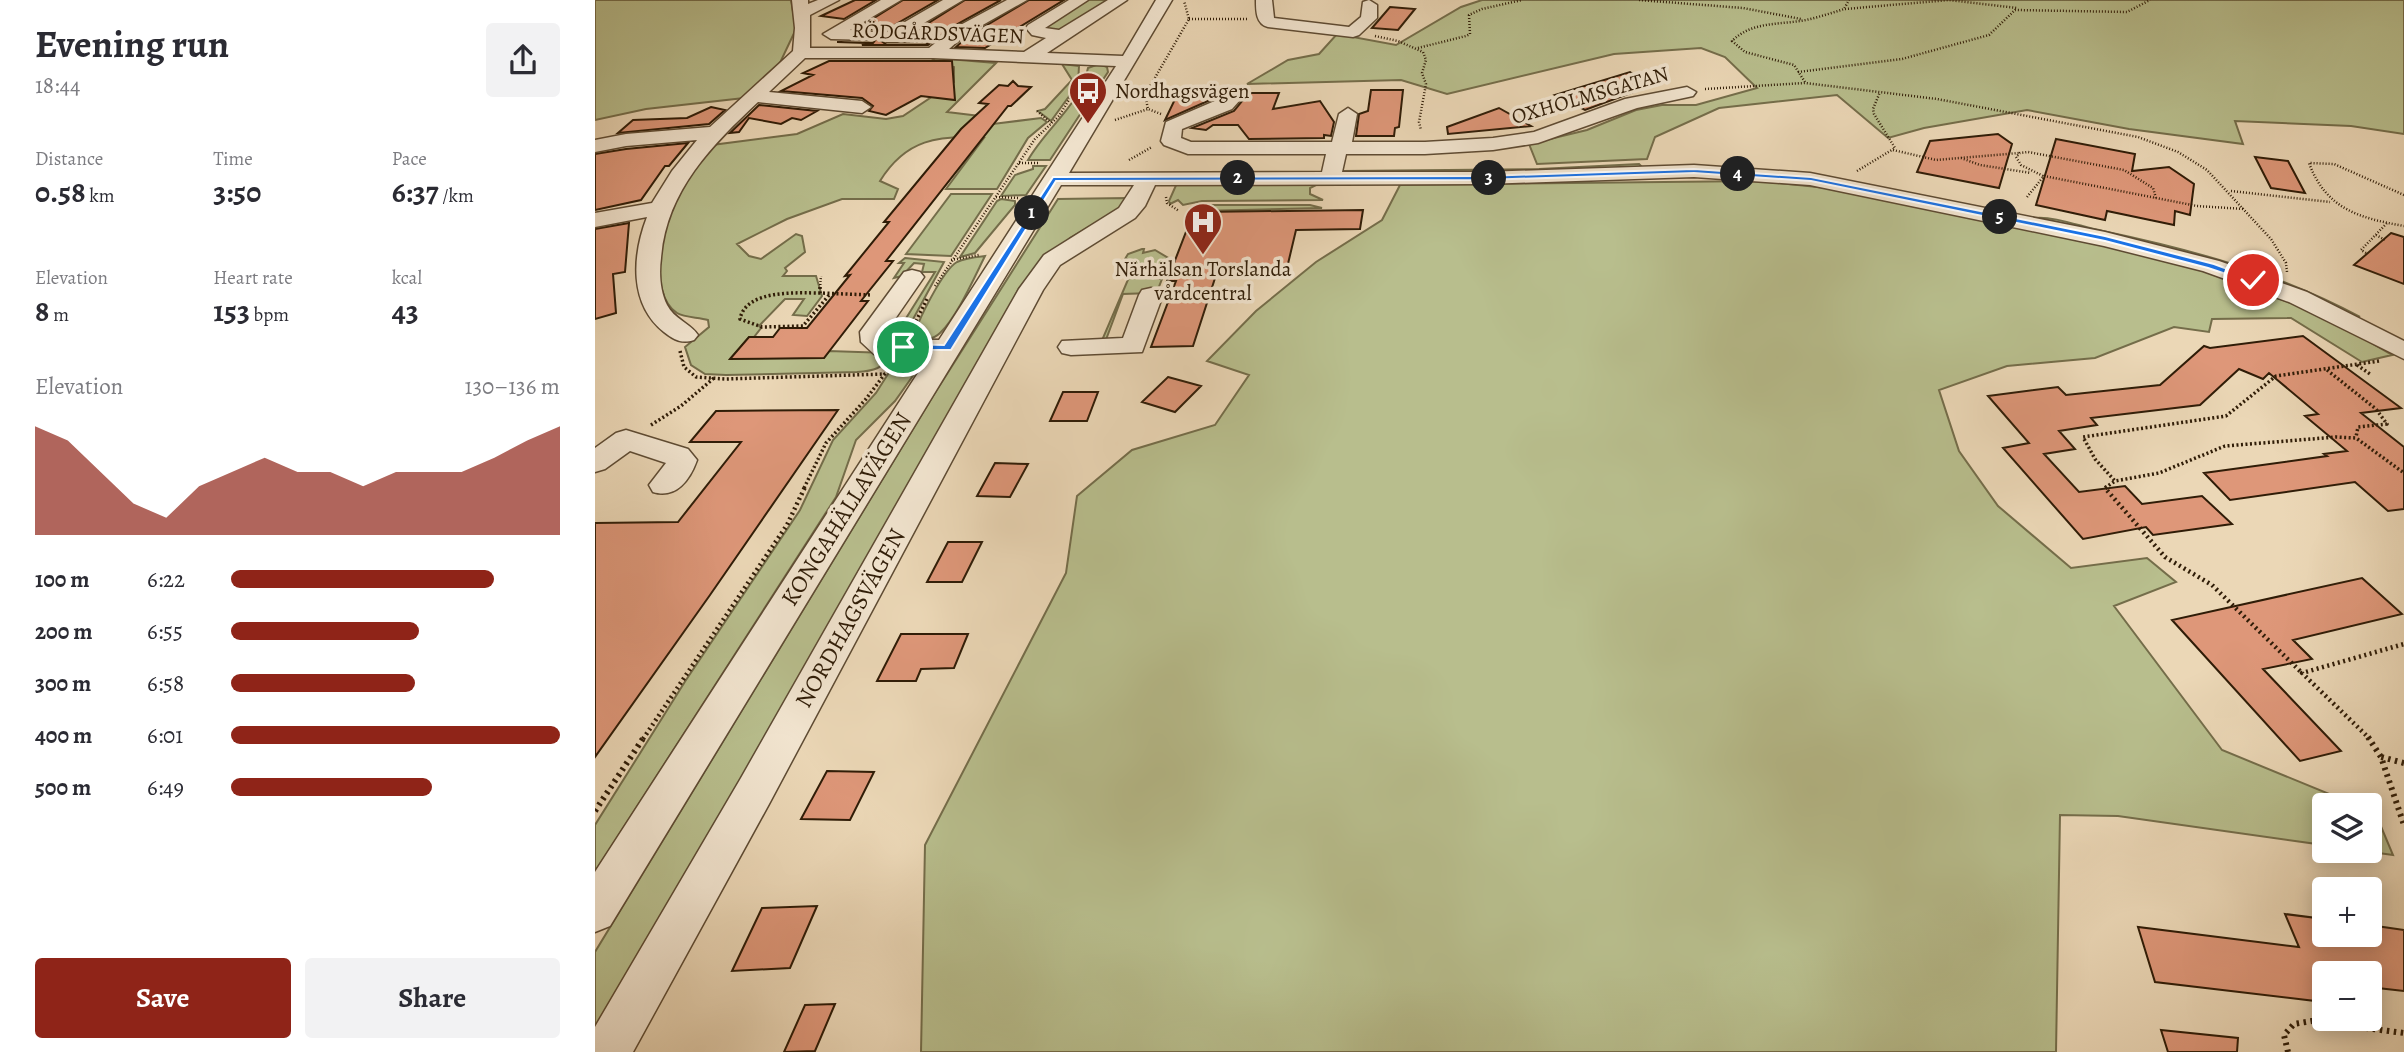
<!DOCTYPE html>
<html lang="en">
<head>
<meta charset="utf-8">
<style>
	:root { --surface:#fff; --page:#f2f2f3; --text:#2b2b33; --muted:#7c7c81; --accent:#8f2418 }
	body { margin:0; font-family:Alegreya,serif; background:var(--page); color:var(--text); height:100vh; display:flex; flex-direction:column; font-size:26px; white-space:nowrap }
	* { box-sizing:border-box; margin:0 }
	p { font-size:23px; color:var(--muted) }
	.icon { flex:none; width:38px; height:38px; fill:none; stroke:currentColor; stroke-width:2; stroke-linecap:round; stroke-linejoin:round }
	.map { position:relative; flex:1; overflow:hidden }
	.side { display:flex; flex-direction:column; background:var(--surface); width:595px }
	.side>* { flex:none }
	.tools { position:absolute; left:1717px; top:793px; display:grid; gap:14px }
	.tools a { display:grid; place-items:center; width:70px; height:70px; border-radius:7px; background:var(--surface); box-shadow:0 4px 18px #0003; font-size:35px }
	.pin { position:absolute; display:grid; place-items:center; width:60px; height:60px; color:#fff; margin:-30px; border:4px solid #fff; border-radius:50%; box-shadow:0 2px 7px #0007 }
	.km { position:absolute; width:35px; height:35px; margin:-18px; border-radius:50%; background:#222; color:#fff; font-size:19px; line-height:35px; text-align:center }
	.round { display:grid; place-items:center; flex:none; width:74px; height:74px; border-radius:7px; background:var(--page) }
	.headline { display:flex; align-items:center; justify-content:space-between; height:119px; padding:0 35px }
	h1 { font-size:38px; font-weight:600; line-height:52px }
	.metrics { display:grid; grid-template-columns:repeat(3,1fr); gap:10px; height:119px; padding:7px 35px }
	.metrics div { display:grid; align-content:center }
	.metrics b { font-size:30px; font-weight:600 }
	.metrics small { font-size:19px; font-weight:400 }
	.metrics p { font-size:19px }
	.chart { height:196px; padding:14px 35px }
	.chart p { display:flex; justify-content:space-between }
	.chart svg { width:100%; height:126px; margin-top:7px; fill:var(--accent); opacity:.7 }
	.action { display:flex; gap:14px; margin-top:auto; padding:14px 35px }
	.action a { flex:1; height:80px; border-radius:7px; background:var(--accent); color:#fff; font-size:28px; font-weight:600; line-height:80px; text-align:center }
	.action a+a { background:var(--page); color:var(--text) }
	ul { padding:0 35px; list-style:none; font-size:23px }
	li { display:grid; grid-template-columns:112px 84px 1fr; align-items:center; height:52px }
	li i { height:18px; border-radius:9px; background:var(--accent) }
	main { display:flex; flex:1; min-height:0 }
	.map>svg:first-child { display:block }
</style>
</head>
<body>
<main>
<section class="side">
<div class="headline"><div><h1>Evening run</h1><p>18:44</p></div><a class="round"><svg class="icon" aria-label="share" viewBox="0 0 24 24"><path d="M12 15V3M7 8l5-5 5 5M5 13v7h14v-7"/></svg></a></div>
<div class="metrics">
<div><p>Distance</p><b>0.58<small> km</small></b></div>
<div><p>Time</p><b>3:50</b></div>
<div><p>Pace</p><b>6:37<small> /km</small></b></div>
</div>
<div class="metrics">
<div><p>Elevation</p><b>8<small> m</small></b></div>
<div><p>Heart rate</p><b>153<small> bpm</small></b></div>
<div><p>kcal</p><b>43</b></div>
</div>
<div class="chart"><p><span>Elevation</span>130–136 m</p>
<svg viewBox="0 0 160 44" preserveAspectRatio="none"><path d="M0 44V6L10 11L20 22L30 33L40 38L50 27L60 22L70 17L80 22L90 22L100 27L110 22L120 22L130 22L140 17L150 11L160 6V44z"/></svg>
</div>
<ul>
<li><b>100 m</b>6:22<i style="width:80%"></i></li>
<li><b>200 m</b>6:55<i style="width:57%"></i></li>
<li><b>300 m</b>6:58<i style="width:56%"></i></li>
<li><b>400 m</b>6:01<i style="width:100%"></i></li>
<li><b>500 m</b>6:49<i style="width:61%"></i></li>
</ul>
<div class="action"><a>Save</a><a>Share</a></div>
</section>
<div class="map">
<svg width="1809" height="1052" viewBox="0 0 1809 1052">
	<rect width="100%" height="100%" fill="#ebd7b6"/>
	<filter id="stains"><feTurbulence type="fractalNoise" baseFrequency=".00286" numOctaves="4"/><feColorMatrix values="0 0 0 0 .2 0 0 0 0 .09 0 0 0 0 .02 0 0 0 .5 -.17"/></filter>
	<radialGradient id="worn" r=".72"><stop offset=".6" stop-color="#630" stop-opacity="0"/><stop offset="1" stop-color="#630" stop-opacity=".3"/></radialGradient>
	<path fill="#b8be8d" stroke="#746d4a" stroke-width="2" d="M0 0H196L201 29 183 67 149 98 51 109 0 120Z
		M489 0H519L466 32 446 29Z
		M887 0H1809V134L1756 126 1640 121 1648 144 1534 129 1432 110 1329 128 1293 138 1242 95 1124 108 1060 137 1052 159 942 164 934 144 992 130 1041 110 1067 105H1101L1162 88 1130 57 1106 48 1019 54 852 94 806 80 652 84 693 60 724 54 742 34 801 45 866 7Z
		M341 58 401 63 352 112 393 117 398 124 446 118 452 122 433 138 402 189H351L389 138C343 135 311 139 285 181L303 189 299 199H247L192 219 142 244 154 256 166 259 201 234 207 236 210 252 190 268 192 271 188 276H221L227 296 212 316 198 315 209 299H190L164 326 166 328 159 337H154L136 358H229L234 351 293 353 297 354C287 369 279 371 262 372L131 375 110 374 96 365 90 347 114 327 113 320C104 317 90 318 82 313 52 294 65 218 81 192 91 175 106 160 117 145L202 134 248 114 291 119 308 116 359 82V67L333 63Z
		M467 64 484 66 483 84 456 121 443 111 450 109 477 80Z
		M504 64 512 67 513 72 455 160H433C451 128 486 104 493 68Z
		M1044 164 1047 167 970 172 747 173 748 171 944 169Z
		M438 166H451L431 195 406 196 420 175 438 169Z
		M1162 181 1252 190 1438 228 1610 271 1728 315 1797 355 1767 362 1696 318 1617 319 1614 332 1579 327 1500 358 1412 366 1344 390 1364 451 1403 506 1476 568 1552 558 1581 582 1519 606 1627 750 1761 805H1729V845L1523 816 1465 815 1461 1052H326L330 845 471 573 482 496 537 450 620 425 654 375 612 361 661 311 721 262 787 220 805 185Z
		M727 182 715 188V194L728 200 607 201 588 205 583 200 575 204 574 201 582 183Z
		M356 194H397L356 256 311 254Z
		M532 198 531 205 475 238 424 288 411 315 398 335 0 1047V952L338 396 463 199Z
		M406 199 420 201V205L380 253 365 257 402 201Z
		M616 205H715L727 208 605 211 602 216H593L598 209Z
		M1440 218C1459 216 1487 227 1508 231 1598 250 1683 273 1765 317Z
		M547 249H549L548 253 560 250 575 259 571 269 563 270 560 278 567 279 563 289 557 293 528 294 509 345H505L541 261 530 259 533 254Z
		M390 256C379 278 362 317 345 333 338 340 328 340 318 340 321 323 348 270 362 262 370 258 381 257 390 256Z
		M310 258 349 262 310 334 301 341 290 337V331H303L340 272H327L329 264 319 263 307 276 299 278 309 263H304Z
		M314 353 321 354 327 363 300 401 261 440 241 497 0 872V825L91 680 205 510 238 440 281 393 300 363Z
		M1775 812 1782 817 1798 855 1769 851 1774 850Z"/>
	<path fill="#de9779" stroke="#2f1c07" stroke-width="2" d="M260 0H281L249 19 226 16Z
		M308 0H343L282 35 278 29 263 28Z
		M370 0H406L357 27 333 45H267L271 43 242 42 278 43 282 38 292 45H331L335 39 333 33 321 31Z
		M434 0H469L390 48 361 47 372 37Z
		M795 7 820 9 803 30 777 28Z
		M234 61H357L360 100 326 96 291 115 274 111 278 106 267 98 186 91 218 75 208 73Z
		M1035 72 1055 86 990 110 960 95Z
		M418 81 423 86 436 87 416 106H413L291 261H298L266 301H273L229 358 135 359 154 337H178L185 328H212L255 275 250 276 294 222H289L366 129 393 104 384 103 404 85 413 86Z
		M776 90H808L804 127 800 128 799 136H761L764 114 773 111Z
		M583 93H631L570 120Z
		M639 93H684L678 109 725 101 739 122 736 136 729 135V138L654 139 643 125H618L611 130 597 128 639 111 648 100Z
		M164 105 222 111 206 120 197 118 186 124 154 118 144 132 135 133Z
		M116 107 130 110 114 124 23 133 38 120 92 118Z
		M904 108 936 126 853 134 852 127Z
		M1403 134 1417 144 1404 188 1322 172 1335 141Z
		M1461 139 1540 154 1537 171 1574 167 1599 184 1595 215 1580 211 1579 225 1512 211 1510 220 1441 205Z
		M93 143 74 166H70L46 200 0 210V154L31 149Z
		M1660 157 1693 161 1710 193 1676 188Z
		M768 210 765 229 701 230 692 268 623 269 598 346 556 347 581 281H572L596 219H603L605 212Z
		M34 223 30 272 18 274 21 313 0 319V229Z
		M1796 233 1809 237V284L1759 265Z
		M1708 336 1806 408 1766 413 1809 447V509L1793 511 1760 482 1635 500 1609 473 1732 456 1729 454 1752 451 1710 416 1723 414 1674 373 1668 379 1644 369 1605 405 1496 418 1502 425 1464 431 1480 449 1449 454 1484 492 1530 486 1547 504 1607 496 1637 524 1558 535 1551 527 1488 539 1408 448 1434 443 1393 396 1463 387 1471 395 1565 385 1609 346 1615 348Z
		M573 377 606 386 580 412 547 402Z
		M468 392H503L492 421H455Z
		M243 410 115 595 0 757V523L83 522 146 442H95L121 411Z
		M400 463 433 464 415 497 382 496Z
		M353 542H387L367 582H332Z
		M1767 578 1807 614 1698 640 1717 659 1668 669 1746 751 1705 761 1577 620Z
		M306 634H373L359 668 326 669 321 681H282Z
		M232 771 279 772 255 820 206 819Z
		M222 906 195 968 137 971 167 908Z
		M1690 914 1729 919V934H1774V925L1809 930V991L1774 987V973H1729V1002L1560 982 1543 927 1704 947Z
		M240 1004 220 1051 189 1052 210 1005Z
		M1566 1030 1643 1038 1642 1052H1573Z"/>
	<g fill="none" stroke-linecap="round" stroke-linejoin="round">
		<defs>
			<path id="minor" d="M197 0H213V4L223 0H244L215 15V48H334L358 29 412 0H432L370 35 354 49 429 52 451 38 437 35 431 28 433 25 474 0H493L450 28 464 30 513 0H532L452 53 528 56 561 0H577L474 173 727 172 731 154H593L569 145 566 141 571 122 636 94 645 100 637 109 587 129 586 138 596 142H737L744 114 753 108 762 114 757 142H830L898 138 939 132 1030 99 1092 87 1101 92 1098 96 1042 108 943 143 898 150 830 154H751L747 172H889L1099 165 1215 173 1510 232 1624 261 1712 292 1809 341V359L1694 302 1608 271 1509 246 1215 185 1099 177 889 184 560 185 550 206 540 218 465 265 448 290 174 804 38 1052H0V1027L146 778 424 289 449 255 524 208 539 185H466L15 926 0 932V872L334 356H288L279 354 266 342 265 332 309 272 317 270 325 272 329 277 291 332 292 339 344 340 521 66 338 58H210L174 92 267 101 276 107 267 113 163 102C117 145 71 191 66 258 64 273 65 291 72 305 79 319 95 323 103 335L99 340C87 344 79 340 69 332 34 304 37 256 52 217L0 227V213L57 203 77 171 102 140 31 146 0 152V140L31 134 115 127 198 51 200 28Z
				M286 0H306L255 30 278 32 280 36 278 40 236 39 228 34Z
				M348 0H368L312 33 331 34 333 38 331 42H292L284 37Z
				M661 0H677L679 18 754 27 766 17 768 2 774 0 782 5V18L764 35 758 37 673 27C661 24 661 11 661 0Z
				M556 288 565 290 568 295 547 352 476 355 467 353 463 347 467 341 528 338 544 295 547 290Z
				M31 430 93 449 102 460C95 480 81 499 58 492L54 485 71 463 35 451 10 469 0 472V448L21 433Z"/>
		</defs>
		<use href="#minor" stroke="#5e4b33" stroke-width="3"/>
		<path stroke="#2f1c07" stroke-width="2.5" stroke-dasharray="1 2" stroke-linecap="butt" d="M1044 0 1148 8 1206 19
			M1250 9 1354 0 1422 8
			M594 19H652
			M780 36 803 41 828 52 831 60 827 73 831 84 824 122 826 130
			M823 48 871 36 875 34 874 15 887 9 927 0
			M1203 72 1307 59 1394 35 1420 10 1532 12 1555 0
			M1210 82 1199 65 1150 52 1137 41C1157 21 1185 25 1211 20 1224 17 1237 13 1249 9L1254 0
			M1110 89 1210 83 1342 99 1543 137 1583 152 1612 170 1676 239 1691 263 1692 272
			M442 111 456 123
			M566 114 553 109 550 95 594 19 589 1
			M520 120 553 109
			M1298 150 1341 160 1424 153
			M1366 158 1385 165 1436 173
			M534 160 557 147
			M424 163H444
			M1262 171 1300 148 1279 114 1278 109 1285 92
			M1448 176 1426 165 1421 157 1425 153 1433 152 1529 170 1558 188 1561 198
			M1636 191 1735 202
			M1809 195 1739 164 1714 163C1731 209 1764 218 1809 226
			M401 197 423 198
			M571 197 572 203 584 211
			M1432 197 1449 176 1602 206 1649 209
			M1781 235 1790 240
			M1771 253 1766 250 1792 223
			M356 260 384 255
			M340 286 440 139 464 116 488 77
			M225 288 226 276"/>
		<path stroke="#2f1c07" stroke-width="3.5" stroke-dasharray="2 2.5" stroke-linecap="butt" d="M225 287V293L277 295
			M225 293C202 293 151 289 145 319L167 327 208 326 235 294
			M317 329 332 299
			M85 351 89 367 101 377 130 379 290 374
			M1784 361 1681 376 1631 416 1488 437 1500 459 1520 481 1564 473 1630 446 1741 437 1761 438 1809 473
			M1762 365 1775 374
			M1732 370 1781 409 1792 424 1763 427 1761 437
			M56 425 86 406 119 378
			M209 488 231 443 271 399 295 367
			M1510 488 1520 481"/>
		<path stroke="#2f1c07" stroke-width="4.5" stroke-dasharray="2 3.5" stroke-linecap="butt" d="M1512 487 1510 488 1570 557 1617 585 1707 673
			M48 739 192 525 210 487
			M1775 739 1707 673 1809 644"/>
		<path stroke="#2f1c07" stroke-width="6" stroke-dasharray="2.5 4.5" stroke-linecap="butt" d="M1773 737 1786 757
			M1809 763 1786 757 1809 825
			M0 811 49 737
			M1693 1052 1689 1035 1699 1024 1717 1021 1809 1033"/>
		<use href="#minor" fill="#f2e5d0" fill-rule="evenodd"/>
	</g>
	<path fill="#1a73e8" stroke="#fff" stroke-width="2" d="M1099 169 1216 177 1510 236 1619 264 1662 280 1655 282 1613 268 1510 241 1216 181 1099 173 889 180 461 181 356 350H308L303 347 308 344 349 345 458 177 889 176Z"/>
	<defs>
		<symbol id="bus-pin" viewBox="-11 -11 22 30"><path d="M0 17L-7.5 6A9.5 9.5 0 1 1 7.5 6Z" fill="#8f2418" stroke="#f2e5d0"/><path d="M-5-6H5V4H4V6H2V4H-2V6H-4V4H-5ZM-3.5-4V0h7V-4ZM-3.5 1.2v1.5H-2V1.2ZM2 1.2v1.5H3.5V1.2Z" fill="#fff"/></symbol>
		<symbol id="hospital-pin" viewBox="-11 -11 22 30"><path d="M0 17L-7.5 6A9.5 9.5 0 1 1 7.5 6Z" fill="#8f2418" stroke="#f2e5d0"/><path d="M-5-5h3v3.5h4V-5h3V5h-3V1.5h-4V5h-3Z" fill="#fff"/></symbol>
	</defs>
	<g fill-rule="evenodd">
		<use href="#bus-pin" x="471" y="69" width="44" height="60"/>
		<use href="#hospital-pin" x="586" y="200" width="44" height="60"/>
	</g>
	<g text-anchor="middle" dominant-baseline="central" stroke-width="7" stroke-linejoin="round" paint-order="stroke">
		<g font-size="21" fill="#2f1c07" stroke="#f2e5d0">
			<text transform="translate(343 33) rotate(2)">RÖDGÅRDSVÄGEN</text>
			<text transform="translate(995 95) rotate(-16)">OXHOLMSGATAN</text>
		</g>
		<g font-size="21" fill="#2f1c07" stroke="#f2e5d0" text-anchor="start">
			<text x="520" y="91">Nordhagsvägen</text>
			<text x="608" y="269" text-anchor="middle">Närhälsan Torslanda<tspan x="608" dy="24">vårdcentral</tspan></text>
		</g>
		<g font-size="24" fill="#2f1c07" stroke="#f2e5d0">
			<text transform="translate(251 509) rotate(-58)">KONGAHÄLLAVÄGEN</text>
			<text transform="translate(255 618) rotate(-61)">NORDHAGSVÄGEN</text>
		</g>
	</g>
	<rect width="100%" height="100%" filter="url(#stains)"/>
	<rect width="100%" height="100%" fill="url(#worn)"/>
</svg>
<div class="tools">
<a><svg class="icon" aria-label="layers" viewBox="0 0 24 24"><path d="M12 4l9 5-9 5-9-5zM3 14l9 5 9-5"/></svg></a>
<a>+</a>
<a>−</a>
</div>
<div class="pin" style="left:308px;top:347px;background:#1e9e55"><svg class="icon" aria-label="arrive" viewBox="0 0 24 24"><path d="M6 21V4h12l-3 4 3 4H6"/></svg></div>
<div class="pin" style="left:1658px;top:280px;background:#d93025"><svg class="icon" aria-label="check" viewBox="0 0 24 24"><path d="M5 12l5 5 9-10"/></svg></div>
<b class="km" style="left:437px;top:213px">1</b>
<b class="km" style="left:643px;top:178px">2</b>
<b class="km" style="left:894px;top:178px">3</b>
<b class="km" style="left:1143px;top:174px">4</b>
<b class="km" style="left:1405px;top:217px">5</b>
</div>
</main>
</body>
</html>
